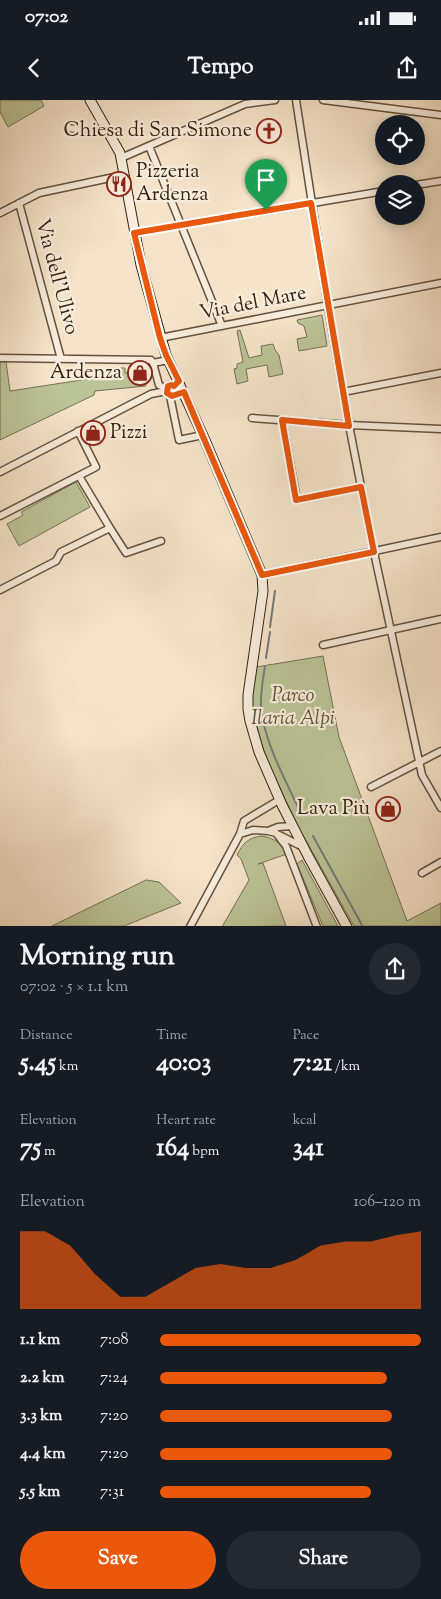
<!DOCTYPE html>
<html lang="en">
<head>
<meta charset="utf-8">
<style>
	:root { --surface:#171b24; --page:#242831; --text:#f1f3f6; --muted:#9ea1a6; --accent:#ea580c }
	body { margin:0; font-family:"Sorts Mill Goudy",serif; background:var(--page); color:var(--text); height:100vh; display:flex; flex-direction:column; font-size:19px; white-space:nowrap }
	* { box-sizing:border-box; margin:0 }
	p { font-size:16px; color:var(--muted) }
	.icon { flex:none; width:28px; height:28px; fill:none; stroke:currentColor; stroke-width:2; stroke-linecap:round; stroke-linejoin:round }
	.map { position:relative; height:826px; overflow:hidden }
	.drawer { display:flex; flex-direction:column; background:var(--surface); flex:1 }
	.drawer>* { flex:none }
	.tools { position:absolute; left:375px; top:15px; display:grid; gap:10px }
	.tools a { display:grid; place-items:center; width:50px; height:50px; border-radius:50%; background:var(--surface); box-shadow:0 2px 12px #0003; font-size:25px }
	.pin { position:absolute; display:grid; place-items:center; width:42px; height:42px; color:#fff; margin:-51px -21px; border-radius:50% 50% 50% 0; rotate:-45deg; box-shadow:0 0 5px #0007 }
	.pin .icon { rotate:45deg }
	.round { display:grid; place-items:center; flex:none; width:52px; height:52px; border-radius:26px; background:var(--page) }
	.summary { display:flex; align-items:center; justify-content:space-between; height:85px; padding:0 20px }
	h1 { font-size:28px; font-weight:700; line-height:38px }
	.metrics { display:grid; grid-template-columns:repeat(3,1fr); gap:8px; height:85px; padding:5px 20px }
	.metrics div { display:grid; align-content:center }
	.metrics b { font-size:25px; font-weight:700 }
	.metrics small { font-size:14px; font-weight:400 }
	.metrics p { font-size:14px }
	.chart { height:140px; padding:10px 20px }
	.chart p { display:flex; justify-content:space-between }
	.chart svg { width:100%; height:90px; margin-top:5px; fill:var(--accent); opacity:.7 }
	.action { display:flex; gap:10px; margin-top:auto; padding:10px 20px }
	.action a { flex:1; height:58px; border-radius:30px; background:var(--accent); color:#fff; font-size:20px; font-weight:700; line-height:58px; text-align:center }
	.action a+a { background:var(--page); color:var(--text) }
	ul { padding:0 20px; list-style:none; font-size:16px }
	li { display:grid; grid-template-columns:80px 60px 1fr; align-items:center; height:38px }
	li i { height:12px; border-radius:6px; background:var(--accent) }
	.status { display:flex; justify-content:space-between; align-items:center; height:35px; padding:0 25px; background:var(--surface); direction:ltr }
	.status svg { height:14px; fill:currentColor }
	header { display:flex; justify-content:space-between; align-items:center; height:65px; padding:0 20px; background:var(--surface); font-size:22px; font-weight:700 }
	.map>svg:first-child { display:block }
</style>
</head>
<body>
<div class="status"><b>07:02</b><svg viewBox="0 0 49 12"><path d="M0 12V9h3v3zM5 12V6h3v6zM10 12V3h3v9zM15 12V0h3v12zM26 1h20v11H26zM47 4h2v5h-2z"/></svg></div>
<header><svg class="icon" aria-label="back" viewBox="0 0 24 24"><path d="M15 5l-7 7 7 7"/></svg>Tempo<svg class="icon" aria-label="share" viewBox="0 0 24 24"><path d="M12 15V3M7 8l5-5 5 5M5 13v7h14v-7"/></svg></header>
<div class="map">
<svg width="441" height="827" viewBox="0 0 441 827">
	<rect width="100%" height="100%" fill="#f5e4ca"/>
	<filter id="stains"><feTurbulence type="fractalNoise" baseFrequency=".004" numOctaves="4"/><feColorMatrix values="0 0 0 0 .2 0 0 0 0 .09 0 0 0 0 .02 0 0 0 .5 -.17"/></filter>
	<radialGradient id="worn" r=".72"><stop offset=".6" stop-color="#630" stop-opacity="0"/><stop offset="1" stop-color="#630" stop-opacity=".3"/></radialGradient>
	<path fill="#bbc497" stroke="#777354" d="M0 0H41L44 6 8 27 0 12Z
		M322 215 327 246 299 251 297 239 307 237 304 226 298 223 297 220Z
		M240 230 249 258 262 255 261 246 273 244 275 250 279 255 283 274 269 277 267 265 246 269 248 281 237 284 234 269 237 268V264L243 262 237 231Z
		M0 261 6 262 10 291 108 276 109 268H125V273L134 271 136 281 144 279 146 286 95 291 94 295 0 340Z
		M76 382 90 407 19 446 7 424 23 415 21 412Z
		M323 556 339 637 407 821 441 803V826H354L299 728 266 659 253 611 252 597 256 567Z
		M261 736C274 738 280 742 287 754L258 764 263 763 286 826 222 827 249 780 241 759 237 755C243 743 248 738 261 736Z
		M302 760 338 826H323L297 764Z
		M146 780 159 782 181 803 124 826H52Z"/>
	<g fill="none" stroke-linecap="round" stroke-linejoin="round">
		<path stroke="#747e7a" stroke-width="2" d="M270 527 275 491
			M266 558 270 532
			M265 566C263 580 260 594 261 608 265 645 286 680 301 714
			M313 736 363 827"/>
		<defs>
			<path id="minor" d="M296 0 329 213 349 325 372 443 422 675 441 708
				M323 0 441 15
				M69 28 96 32H109
				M149 46 222 226
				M121 58 245 4 275 0
				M416 85 441 81
				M19 103 61 259
				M0 113 39 93 124 75
				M134 133 384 91
				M160 238 441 183
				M0 258 151 260 153 263 168 260
				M153 263 159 285 166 289
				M165.5 290a5.5 5.5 0 1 1 11 0a5.5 5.5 0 1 1-11 0Z
				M343 292 441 273
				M170 296 179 340 203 335
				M252 318 349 325 441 329
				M282 320 297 400 361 387
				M0 372 151 294 166 291
				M0 416 96 367 78 331
				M110 428 126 453 161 441
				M262 475 441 437
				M0 490 56 461 61 452 110 428 79 376
				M323 545 441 519
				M371 687 441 651
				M268 731 276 733 286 746 317 827
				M240 734 253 730 268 731 278 727 292 726
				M279 735 303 747
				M422 773 441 762
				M190 827 240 734 244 721 279 700"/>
			<path id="secondary" d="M90 0 120 53 141 165 166 255 204 338 262 475 263 491 248 595V609L250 621 259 652 282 705 308 756 347 827"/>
		</defs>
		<use href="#minor" stroke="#64523f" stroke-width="9"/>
		<use href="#secondary" stroke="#321" stroke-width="11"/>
		<use href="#minor" stroke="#f8eddd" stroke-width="6"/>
		<use href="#secondary" stroke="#f8eddd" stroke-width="9"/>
	</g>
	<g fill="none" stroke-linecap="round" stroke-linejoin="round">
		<defs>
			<path id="route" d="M311 103 349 326 282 320 296 400 361 387 374 452 262 475 184 292 172 296 167 293 168 286 171 285 174 286 179 281 166 255 160 238 134 133Z"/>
		</defs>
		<use href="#route" stroke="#fff" stroke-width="10"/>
		<use href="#route" stroke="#ea580c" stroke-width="6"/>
	</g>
	<defs>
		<symbol id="church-ring" viewBox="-11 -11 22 22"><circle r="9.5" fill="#f8eddd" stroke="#8f2418" stroke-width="1.5"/><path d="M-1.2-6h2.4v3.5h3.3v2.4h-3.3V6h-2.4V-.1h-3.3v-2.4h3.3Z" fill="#8f2418"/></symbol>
		<symbol id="restaurant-ring" viewBox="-11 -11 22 22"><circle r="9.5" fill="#f8eddd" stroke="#8f2418" stroke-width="1.5"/><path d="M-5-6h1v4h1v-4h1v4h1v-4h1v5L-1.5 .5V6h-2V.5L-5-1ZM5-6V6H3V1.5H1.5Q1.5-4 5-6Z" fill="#8f2418"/></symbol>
		<symbol id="shop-ring" viewBox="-11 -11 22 22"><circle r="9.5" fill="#f8eddd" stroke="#8f2418" stroke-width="1.5"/><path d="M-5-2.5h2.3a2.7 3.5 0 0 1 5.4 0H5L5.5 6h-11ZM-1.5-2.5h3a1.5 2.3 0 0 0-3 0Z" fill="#8f2418"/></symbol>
	</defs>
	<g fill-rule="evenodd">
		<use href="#church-ring" x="255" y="17" width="28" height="28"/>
		<use href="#restaurant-ring" x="105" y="70" width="28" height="28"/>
		<use href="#shop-ring" x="126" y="259" width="28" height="28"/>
		<use href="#shop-ring" x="79" y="319" width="28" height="28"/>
		<use href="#shop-ring" x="374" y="695" width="28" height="28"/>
	</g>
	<g text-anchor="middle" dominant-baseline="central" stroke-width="4.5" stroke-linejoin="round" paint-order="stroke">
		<g font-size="20" fill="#321" stroke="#f8eddd" text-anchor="end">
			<text x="252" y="31">Chiesa di San Simone</text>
			<text x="136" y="72" text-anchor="start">Pizzeria<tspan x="136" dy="23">Ardenza</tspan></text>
			<text x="122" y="273">Ardenza</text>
			<text x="110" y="333" text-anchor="start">Pizzi</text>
			<text x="370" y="709">Lava Più</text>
		</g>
		<g font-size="20" fill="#321" stroke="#f8eddd">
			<text transform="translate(56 177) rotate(75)">Via dell'Ulivo</text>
			<text transform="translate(253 204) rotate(-11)">Via del Mare</text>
		</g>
		<g font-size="20" font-style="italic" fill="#5c5339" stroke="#f8eddd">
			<text x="293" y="596">Parco<tspan x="293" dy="23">Ilaria Alpi</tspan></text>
		</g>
	</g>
	<rect width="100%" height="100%" filter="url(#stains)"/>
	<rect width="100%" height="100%" fill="url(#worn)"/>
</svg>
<div class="tools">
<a><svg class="icon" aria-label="locate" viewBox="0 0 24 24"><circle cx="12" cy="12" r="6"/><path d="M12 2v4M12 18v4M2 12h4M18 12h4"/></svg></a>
<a><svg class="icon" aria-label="layers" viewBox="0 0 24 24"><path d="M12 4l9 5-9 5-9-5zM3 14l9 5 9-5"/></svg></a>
</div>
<div class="pin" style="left:266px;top:110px;background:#1e9e55"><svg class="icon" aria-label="arrive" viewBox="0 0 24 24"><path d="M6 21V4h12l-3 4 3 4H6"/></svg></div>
</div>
<section class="drawer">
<div class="summary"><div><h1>Morning run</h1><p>07:02 · 5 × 1.1 km</p></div><a class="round"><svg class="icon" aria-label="share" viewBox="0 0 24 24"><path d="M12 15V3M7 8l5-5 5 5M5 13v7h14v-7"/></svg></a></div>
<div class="metrics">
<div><p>Distance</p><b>5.45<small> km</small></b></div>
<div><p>Time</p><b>40:03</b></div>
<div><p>Pace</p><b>7:21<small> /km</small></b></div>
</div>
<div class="metrics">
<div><p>Elevation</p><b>75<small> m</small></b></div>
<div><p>Heart rate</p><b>164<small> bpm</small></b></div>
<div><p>kcal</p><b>341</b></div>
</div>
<div class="chart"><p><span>Elevation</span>106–120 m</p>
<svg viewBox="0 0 160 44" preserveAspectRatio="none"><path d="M0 44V6L10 6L20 13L30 27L40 38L50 38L60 31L70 24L80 22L90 24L100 24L110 20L120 13L130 11L140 11L150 8L160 6V44z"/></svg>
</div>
<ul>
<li><b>1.1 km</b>7:08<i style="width:100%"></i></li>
<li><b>2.2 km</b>7:24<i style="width:87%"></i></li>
<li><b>3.3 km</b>7:20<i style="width:89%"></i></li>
<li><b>4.4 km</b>7:20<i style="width:89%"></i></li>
<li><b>5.5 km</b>7:31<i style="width:81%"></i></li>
</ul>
<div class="action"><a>Save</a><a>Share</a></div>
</section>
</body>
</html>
